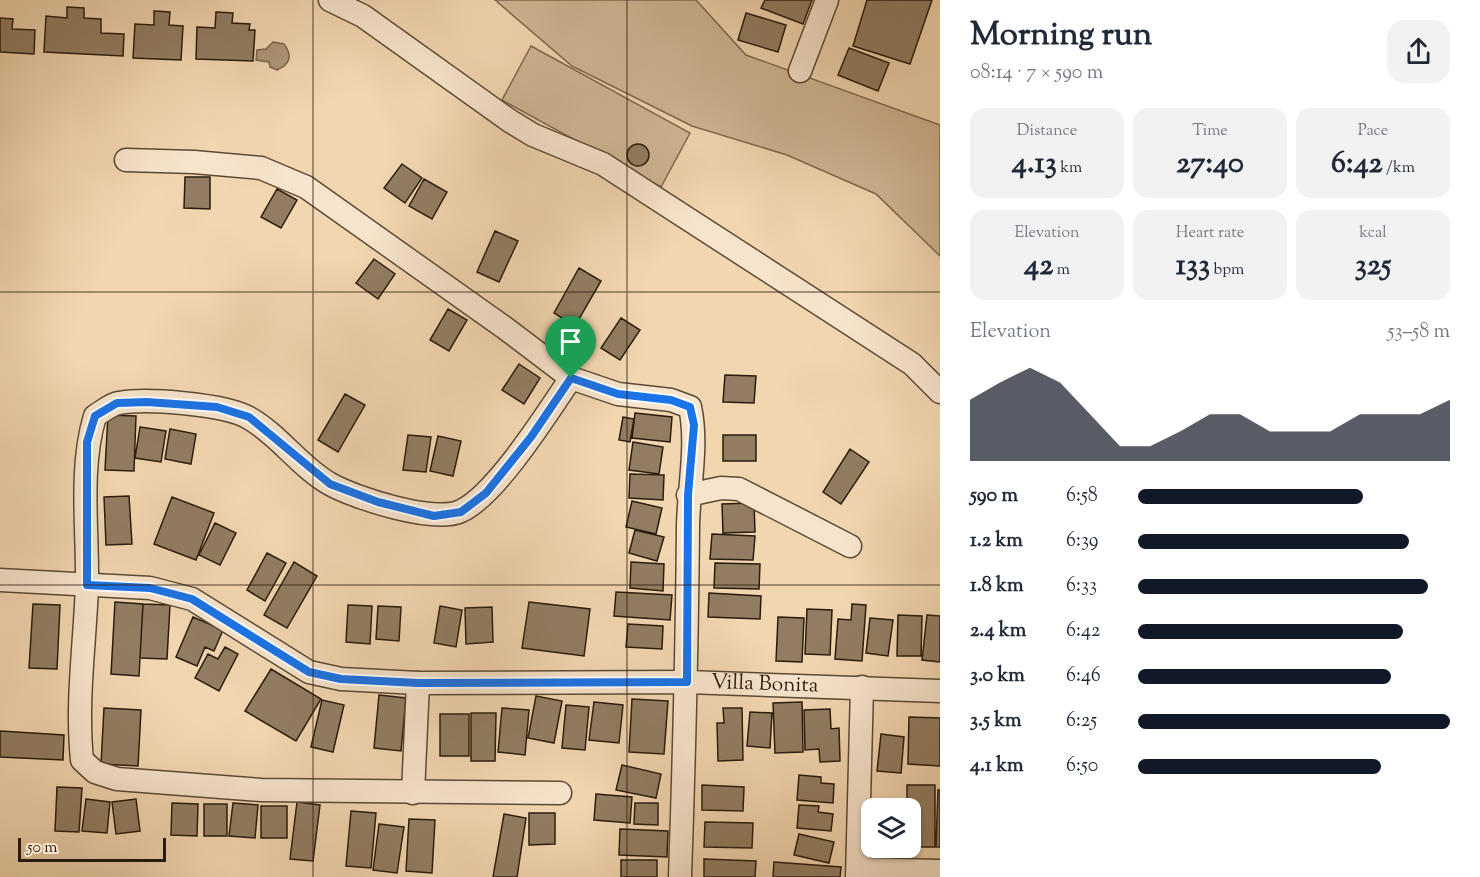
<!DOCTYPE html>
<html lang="en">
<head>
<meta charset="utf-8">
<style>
	:root { --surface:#fff; --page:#f2f2f3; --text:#1f2937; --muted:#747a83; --accent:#111827 }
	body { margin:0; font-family:"Sorts Mill Goudy",serif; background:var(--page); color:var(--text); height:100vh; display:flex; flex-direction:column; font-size:22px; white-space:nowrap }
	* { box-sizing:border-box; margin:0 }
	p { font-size:20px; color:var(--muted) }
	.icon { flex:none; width:33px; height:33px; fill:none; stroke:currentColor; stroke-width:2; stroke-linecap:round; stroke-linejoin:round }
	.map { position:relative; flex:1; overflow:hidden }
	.panel { display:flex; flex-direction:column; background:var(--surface); width:540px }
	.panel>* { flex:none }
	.controls { position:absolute; left:861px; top:798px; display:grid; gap:12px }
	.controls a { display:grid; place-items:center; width:60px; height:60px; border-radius:12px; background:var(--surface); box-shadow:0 2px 4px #0004; font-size:30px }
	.scale { position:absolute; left:18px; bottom:15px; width:148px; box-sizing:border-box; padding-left:6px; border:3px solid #2a1c0e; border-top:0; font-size:16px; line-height:21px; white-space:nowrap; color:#2a1c0e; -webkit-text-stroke:4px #f7e4cc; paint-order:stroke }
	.pin { position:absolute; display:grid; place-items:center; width:51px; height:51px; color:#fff; margin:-62px -26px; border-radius:50% 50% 50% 0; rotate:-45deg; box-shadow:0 0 6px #0007 }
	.pin .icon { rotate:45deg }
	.round { display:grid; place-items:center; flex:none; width:63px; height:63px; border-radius:18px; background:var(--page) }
	.overview { display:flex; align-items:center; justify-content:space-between; height:102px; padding:0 30px }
	h1 { font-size:33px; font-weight:800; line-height:45px }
	.figures { display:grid; grid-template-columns:repeat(3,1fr); gap:9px; height:102px; padding:6px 30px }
	.figures div { display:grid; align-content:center; border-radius:15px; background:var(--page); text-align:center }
	.figures b { font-size:30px; font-weight:800 }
	.figures small { font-size:16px; font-weight:400 }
	.figures p { font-size:16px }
	.chart { height:168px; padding:12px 30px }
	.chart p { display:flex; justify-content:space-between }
	.chart svg { width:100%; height:108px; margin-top:6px; fill:var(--accent); opacity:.7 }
	ul { padding:0 30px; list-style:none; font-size:20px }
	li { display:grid; grid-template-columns:96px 72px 1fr; align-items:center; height:45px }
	li i { height:15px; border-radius:8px; background:var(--accent) }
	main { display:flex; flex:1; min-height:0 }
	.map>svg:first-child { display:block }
</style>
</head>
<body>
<main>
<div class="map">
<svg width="940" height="877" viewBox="0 0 940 877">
	<rect width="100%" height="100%" fill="#f2d6b0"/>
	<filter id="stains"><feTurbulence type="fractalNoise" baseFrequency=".00333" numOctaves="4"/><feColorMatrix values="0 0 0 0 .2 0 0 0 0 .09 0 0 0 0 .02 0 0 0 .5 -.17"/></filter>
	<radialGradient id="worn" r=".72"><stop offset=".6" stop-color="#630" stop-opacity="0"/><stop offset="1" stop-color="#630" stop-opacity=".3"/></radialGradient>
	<path fill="#d0b694" stroke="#7d6951" stroke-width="1.5" d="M495 0H696L746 55 940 125V256L876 194 787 155 692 126 572 66Z
		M531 46 690 133 661 187 502 100Z"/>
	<path fill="#ae9779" stroke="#79664e" stroke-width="1.5" d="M273 42 284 44C293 56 290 64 277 70L270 67 269 62 256 60 257 50 266 49Z"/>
	<path fill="#927d62" stroke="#2a1c0e" stroke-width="1.5" d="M765 0H812L803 24 761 8Z
		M867 0H932L910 64 853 46Z
		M67 7 84 8V18L101 19V33L124 34 123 56 44 52 46 16 67 18Z
		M154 11 170 12 169 25 183 26 181 60 133 58 135 24 154 25Z
		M216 12 233 13 232 23 250 24 249 30H255L253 61 196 59 197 27 215 28Z
		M746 13 786 25 778 52 738 40Z
		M0 18 13 19 12 29 35 30 34 54 0 52Z
		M849 48 889 63 878 91 838 75Z
		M627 155a11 11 0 1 1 22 0a11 11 0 1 1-22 0Z
		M402 164 422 178 405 203 384 188Z
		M185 177H210V209L184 208Z
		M424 179 447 192 432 219 409 206Z
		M277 189 297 200 281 228 261 217Z
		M495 231 518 241 499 282 477 272Z
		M374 259 395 274 378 299 356 283Z
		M579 268 601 281 575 326 554 313Z
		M448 309 467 320 449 351 430 340Z
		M621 318 640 330 620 360 601 348Z
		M519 364 540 378 524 404 502 390Z
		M725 375 756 376 754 403 723 402Z
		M345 394 365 405 338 452 318 440Z
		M635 413 672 417 670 442 632 438Z
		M108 415 136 416 134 471 105 470Z
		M623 417 634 419 630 442 619 440Z
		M140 427 166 431 161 462 135 458Z
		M170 429 196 434 191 464 165 459Z
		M408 435 431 437 426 472 403 470Z
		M723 435H756V461H723Z
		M438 436 461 441 453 476 430 471Z
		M633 442 663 447 659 474 629 470Z
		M850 449 869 462 841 504 823 492Z
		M630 474 664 475 663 500 629 498Z
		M129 496 132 544 106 545 104 497Z
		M172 497 214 513 196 560 154 544Z
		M632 501 662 508 656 534 626 527Z
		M754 503 755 532 723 533 722 504Z
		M215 523 236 533 220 565 199 555Z
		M635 530 664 537 657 561 629 553Z
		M712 534 755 536 753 560 710 559Z
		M267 553 286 563 265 601 247 590Z
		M294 562 317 576 287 628 264 615Z
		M631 562 664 564 663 591 630 588Z
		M715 563 760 564 759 589 714 588Z
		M616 592 672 595 670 620 614 616Z
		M709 593 761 596 760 619 708 617Z
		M115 602 143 604 139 676 111 674Z
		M529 602 590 609 584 656 522 648Z
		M33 604 60 605 57 669 29 668Z
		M143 604 170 605 167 659 140 658Z
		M852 604 866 605 862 661 835 659 838 619 851 620Z
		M348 605 372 606 370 644 346 642Z
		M378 606 401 607 399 641 376 639Z
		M440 606 462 610 456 647 434 643Z
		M492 607 493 642 466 644 465 608Z
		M807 609 832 610 830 655 805 654Z
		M898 615 922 616 921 656H897Z
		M927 615 940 616V662L922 660Z
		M193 617 223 630 214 651 205 647 197 666 176 657Z
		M778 617 804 618 802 662 776 661Z
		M870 618 893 620 888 656 866 653Z
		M628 624 663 626 662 649 626 647Z
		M225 647 238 654 219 691 195 678 208 654 218 659Z
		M271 669 321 699 296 741 245 711Z
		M379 695 406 698 401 751 374 748Z
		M536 696 562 701 554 743 528 738Z
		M632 699 668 701 664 754 629 752Z
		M322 700 344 705 333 752 311 747Z
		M594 702 623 705 619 743 589 740Z
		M802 702 803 752 775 753 773 703Z
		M566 705 589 707 585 750 562 748Z
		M104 708 141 710 138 766 101 764Z
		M502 708 529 710 525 755 498 752Z
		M723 708H742L743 760 718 761 717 723H724Z
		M830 709 831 729 839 728 840 761 820 762 819 749 805 750 804 710Z
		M750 712 772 713 770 748 747 746Z
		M471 713H496L495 761H471Z
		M440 714H469V756H440Z
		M909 717 940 718V766L908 764Z
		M0 731 64 735 63 760 0 757Z
		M881 734 904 737 901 773 877 771Z
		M622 765 661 774 656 798 616 790Z
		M799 775 821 777V783L834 784 833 803 797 800Z
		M702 785 744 787 743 811 702 810Z
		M907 785H935V847H910V808H907Z
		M57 787 82 788 79 832 55 831Z
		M938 790H940V847H936Z
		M596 794 632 797 630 823 594 820Z
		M86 799 110 802 107 833 82 831Z
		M136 799 140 831 116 834 112 802Z
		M297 802 320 805 313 861 290 859Z
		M883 802 902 803V808H882Z
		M172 803 198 804 197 836 171 835Z
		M233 803 258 805 255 838 229 836Z
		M635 803H658V825L634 824Z
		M204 804H227V836H204Z
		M799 805 819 806 818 812 833 814 831 831 797 828Z
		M261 806H287V838H261Z
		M351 811 376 813 371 868 346 866Z
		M529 813H555V844L529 845Z
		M504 814 526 818 517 877H493Z
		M409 819 435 820 432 873 406 871Z
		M705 822 753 823 752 848 704 847Z
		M379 824 404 827 397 873 373 870Z
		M620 829 668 831 667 857 619 855Z
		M799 834 834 842 829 863 794 855Z
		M704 859 756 861 755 877H704Z
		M621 860H657V877H621Z
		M774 862 841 867 840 877H773Z"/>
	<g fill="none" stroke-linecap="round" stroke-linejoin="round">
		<defs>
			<g id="minor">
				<path d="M330 0 363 16 510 121 533 135 603 164 912 364 940 392"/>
				<path d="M800 71 827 0"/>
				<path d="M126 160 194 162 261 168 306 187 505 328 571 378 618 394 671 400 690 407C698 444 689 486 688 525 687 642 684 760 680 877"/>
				<path d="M688 495 721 488 739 489 850 546"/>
				<path id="s1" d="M0 580 150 588 192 599 309 672 341 679 418 683 687 682 940 691"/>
				<path d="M413 793 418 683"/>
				<path d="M560 793 261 790 117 779 95 772 82 760C76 702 85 643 87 585 88 530 79 469 95 416 102 412 111 404 119 403 146 398 225 404 249 418 279 435 300 467 330 484 355 498 435 524 461 511 496 495 548 412 571 378"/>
				<path d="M858 869 940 871"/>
				<path d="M857 877 862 687"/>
			</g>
		</defs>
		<use href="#minor" stroke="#5c4a36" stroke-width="25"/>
		<use href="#minor" stroke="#f7e4cc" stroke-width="22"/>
	</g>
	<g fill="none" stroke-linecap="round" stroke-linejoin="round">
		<defs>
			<path id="route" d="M571 378 618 394 671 400 690 407 694 425 688 495 687 682 418 683 341 679 309 672 192 599 150 588 87 585V442L95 416 117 403 147 402 217 407 249 417 330 484 378 502 434 516 461 512 486 493 531 437Z"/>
		</defs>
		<use href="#route" stroke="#fff" stroke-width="12"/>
		<use href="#route" stroke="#1a73e8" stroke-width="8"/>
	</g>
	<path fill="none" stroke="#2a1c0e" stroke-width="1.5" stroke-opacity="0.55" d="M313 0V877M627 0V877M0 292H940M0 585H940"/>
	<g text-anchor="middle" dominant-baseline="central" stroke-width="5" stroke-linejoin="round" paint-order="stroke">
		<g font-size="21" fill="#2a1c0e" stroke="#f7e4cc">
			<text stroke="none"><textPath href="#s1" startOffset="788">Villa Bonita</textPath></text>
		</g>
	</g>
	<rect width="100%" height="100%" filter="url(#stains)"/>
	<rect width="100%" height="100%" fill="url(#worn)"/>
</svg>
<div class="controls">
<a><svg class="icon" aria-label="layers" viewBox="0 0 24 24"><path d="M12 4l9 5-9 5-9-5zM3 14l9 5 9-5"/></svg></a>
</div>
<div class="scale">50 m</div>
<div class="pin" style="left:571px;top:378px;background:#1e9e55"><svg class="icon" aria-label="arrive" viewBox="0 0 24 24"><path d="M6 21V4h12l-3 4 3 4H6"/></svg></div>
</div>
<section class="panel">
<div class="overview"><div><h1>Morning run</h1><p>08:14 · 7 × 590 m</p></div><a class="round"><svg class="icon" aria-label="share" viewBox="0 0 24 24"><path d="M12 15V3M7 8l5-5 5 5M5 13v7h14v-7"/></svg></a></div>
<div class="figures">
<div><p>Distance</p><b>4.13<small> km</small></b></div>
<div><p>Time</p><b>27:40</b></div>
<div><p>Pace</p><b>6:42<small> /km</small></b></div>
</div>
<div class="figures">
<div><p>Elevation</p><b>42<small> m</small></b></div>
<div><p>Heart rate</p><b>133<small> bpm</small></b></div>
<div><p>kcal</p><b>325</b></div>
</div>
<div class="chart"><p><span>Elevation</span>53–58 m</p>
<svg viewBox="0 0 160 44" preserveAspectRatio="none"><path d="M0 44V19L10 12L20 6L30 12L40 25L50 38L60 38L70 32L80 25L90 25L100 32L110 32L120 32L130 25L140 25L150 25L160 19V44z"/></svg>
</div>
<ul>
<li><b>590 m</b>6:58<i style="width:72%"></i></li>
<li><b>1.2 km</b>6:39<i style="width:87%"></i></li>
<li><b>1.8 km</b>6:33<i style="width:93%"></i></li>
<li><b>2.4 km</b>6:42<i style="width:85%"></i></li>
<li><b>3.0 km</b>6:46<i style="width:81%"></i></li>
<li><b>3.5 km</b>6:25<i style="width:100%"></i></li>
<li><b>4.1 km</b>6:50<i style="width:78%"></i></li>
</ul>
</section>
</main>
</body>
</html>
